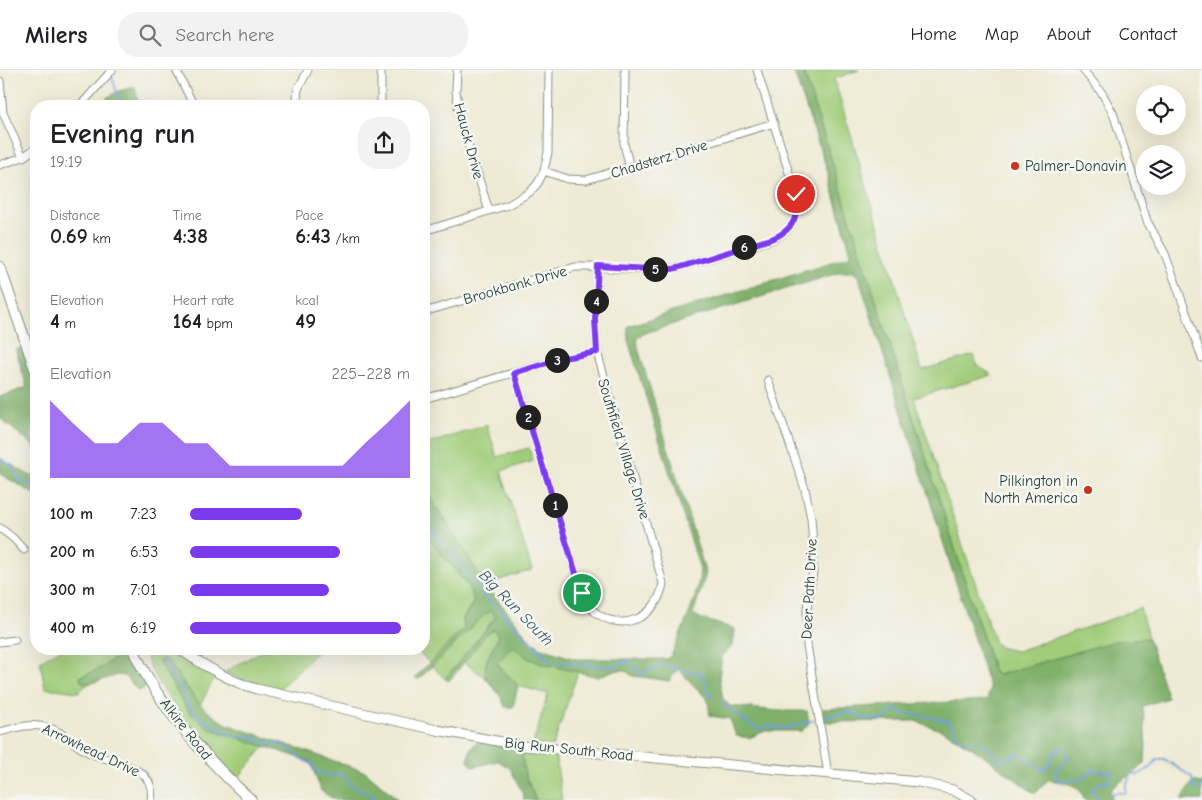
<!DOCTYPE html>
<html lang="en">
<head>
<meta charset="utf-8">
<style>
	:root { --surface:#fff; --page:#f2f2f2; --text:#202124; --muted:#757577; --line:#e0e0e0; --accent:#7c3aed }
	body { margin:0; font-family:"Comic Neue",sans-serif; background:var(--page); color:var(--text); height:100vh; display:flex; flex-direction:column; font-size:19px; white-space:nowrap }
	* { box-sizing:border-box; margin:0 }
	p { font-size:16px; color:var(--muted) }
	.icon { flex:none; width:28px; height:28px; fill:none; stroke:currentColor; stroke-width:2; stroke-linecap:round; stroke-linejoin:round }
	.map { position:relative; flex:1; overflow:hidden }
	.details { position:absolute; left:30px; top:30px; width:400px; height:555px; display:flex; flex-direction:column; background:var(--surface); border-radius:20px; box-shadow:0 5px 20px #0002 }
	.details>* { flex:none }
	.tools { position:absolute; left:1136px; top:15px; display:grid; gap:10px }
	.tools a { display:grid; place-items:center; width:50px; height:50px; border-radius:50%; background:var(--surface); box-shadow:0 5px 20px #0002; font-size:25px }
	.pin { position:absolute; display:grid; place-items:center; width:42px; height:42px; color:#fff; margin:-21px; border:2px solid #fff; border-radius:50%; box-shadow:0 1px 5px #0007 }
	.km { position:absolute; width:25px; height:25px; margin:-12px; border-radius:50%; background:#222; color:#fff; font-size:14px; line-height:25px; text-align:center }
	.round { display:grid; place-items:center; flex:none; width:52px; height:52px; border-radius:20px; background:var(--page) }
	.head { display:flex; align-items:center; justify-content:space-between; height:85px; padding:0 20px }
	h1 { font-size:28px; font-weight:800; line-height:38px }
	.stats { display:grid; grid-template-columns:repeat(3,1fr); gap:8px; height:85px; padding:5px 20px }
	.stats div { display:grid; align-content:center }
	.stats b { font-size:21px; font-weight:800 }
	.stats small { font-size:14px; font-weight:400 }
	.stats p { font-size:14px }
	.chart { height:140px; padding:10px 20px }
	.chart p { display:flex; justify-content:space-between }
	.chart svg { width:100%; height:90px; margin-top:5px; fill:var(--accent); opacity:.7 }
	ul { padding:0 20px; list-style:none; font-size:16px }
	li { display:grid; grid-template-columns:80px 60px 1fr; align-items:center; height:38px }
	li i { height:12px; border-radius:6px; background:var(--accent) }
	header { display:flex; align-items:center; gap:30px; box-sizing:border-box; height:70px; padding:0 25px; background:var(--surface); border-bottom:1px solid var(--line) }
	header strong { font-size:24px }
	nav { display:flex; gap:28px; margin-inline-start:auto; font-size:18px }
	.search { width:350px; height:45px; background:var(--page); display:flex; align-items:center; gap:12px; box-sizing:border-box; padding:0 18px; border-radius:20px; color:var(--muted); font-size:19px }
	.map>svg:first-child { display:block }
</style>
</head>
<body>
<header>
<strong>Milers</strong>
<div class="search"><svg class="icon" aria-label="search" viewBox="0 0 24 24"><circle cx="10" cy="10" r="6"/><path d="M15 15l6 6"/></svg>Search here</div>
<nav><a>Home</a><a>Map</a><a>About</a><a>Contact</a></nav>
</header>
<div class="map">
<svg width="1202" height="730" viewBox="0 0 1202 730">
	<rect width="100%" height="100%" fill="#f6f6f2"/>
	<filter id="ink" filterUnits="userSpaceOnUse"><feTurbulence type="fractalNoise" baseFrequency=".02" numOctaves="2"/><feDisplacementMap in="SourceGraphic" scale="10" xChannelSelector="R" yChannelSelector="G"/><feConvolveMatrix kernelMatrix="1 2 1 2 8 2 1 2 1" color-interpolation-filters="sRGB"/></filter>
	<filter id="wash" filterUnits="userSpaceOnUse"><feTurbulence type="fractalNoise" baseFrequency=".0096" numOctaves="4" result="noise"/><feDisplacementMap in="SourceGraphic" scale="20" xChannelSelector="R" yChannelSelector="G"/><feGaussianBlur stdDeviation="1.12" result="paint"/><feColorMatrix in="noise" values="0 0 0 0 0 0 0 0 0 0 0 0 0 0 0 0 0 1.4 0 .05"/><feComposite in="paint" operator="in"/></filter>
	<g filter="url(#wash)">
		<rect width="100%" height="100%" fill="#eeead4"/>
		<path fill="#a1cd7a" stroke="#608557" d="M803 0H859L834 9 922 300 973 285 978 296 992 305 914 328 995 573 1001 578 1017 581 1108 550 1140 538 1148 568 1115 571 998 605 994 602Z
			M487 355 497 387 529 378 533 391 501 401 532 500 477 517 424 453V375Z
			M424 462 468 516 474 531 463 548 464 558 429 593 416 579H424Z
			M492 541 496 546 445 609 432 596 485 544Z
			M494 559 499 567 485 595 487 609 464 592 488 562Z
			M512 576 528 588 539 593 578 602 553 676 533 674 548 624 518 616 497 593Z
			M61 579H125L146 617 125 586 118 585 101 598 80 607 81 611 88 614 78 622 45 618 40 591Z
			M148 579H165L172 581 215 607 200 635 168 591 207 658 265 676 237 709C215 686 146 611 146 582Z
			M265 579H320L277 621 250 614 225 602Z
			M521 680 555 682 562 730H536L525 705Z"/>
		<path fill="#80b06a" stroke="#50764f" d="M793 0H803L994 602 998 605 1115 571 1148 568 1168 628 1143 636 1146 676 1145 694 1112 718 1110 723 1112 730H1084C1081 713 1062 712 1048 710L1035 724 983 685 946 662 915 651 824 652 822 639 987 630 990 619 859 208 853 202H841L648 262 637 267 638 278 706 504 693 544 702 549 735 559 733 575 722 587 719 607 723 629 730 636 779 641H807L809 653 802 661H765L749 668 736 666 730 649 710 646 708 630 678 599 669 611 633 606 624 600 612 601 598 607 578 602 539 593 528 588 512 576 497 593 500 597 518 616 513 637H505C501 625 496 621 488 611 479 598 493 579 498 567L494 559 488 562 449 611 445 609 496 547 491 541 485 544 418 610 415 607 464 558 463 549 474 531 468 516 424 462V417L485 514 531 571 541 578 575 589H666L671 586C682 558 699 528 700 499L628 270V256L847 187 851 183 826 96Z
			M135 17 139 36H114L106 28 119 21Z
			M22 278 36 319V378L0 348V327L27 317 16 280Z
			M0 388 29 405 36 406V425L0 404Z
			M118 585 125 586 146 617 139 621 124 606 118 605 88 614 81 611 80 607 101 598Z
			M161 589 168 591C186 616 199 640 227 654L366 702 399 730H335L321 721 310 691 207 658 188 641 159 592Z
			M476 672 521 680 525 705 536 730H524L523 724 510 698 498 691 473 697 468 691 470 679Z
			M1193 711 1202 713V730H1181Z"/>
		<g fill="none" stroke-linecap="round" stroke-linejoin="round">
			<path stroke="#709fd9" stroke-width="2" d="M112 7 121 36
				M0 390 12 395 19 410 36 416
				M424 449 486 527 551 592 612 597 628 591 641 604 663 595 683 601 701 603 710 625 713 627
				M162 590C167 596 174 601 171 610 185 616 184 633 193 642 206 654 224 661 239 668L243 665C257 668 265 676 281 674L302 689 312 694 316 701 331 706 336 703 342 705 352 716 368 722 376 730
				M721 633 757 659 769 656 787 658 814 650
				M823 648 849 641 862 648 883 650 894 639 905 644 919 645 948 651 961 670 987 675 1001 692 1017 683 1042 700 1049 695 1055 680 1062 678 1070 688 1055 701 1057 710H1081L1092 700 1111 702 1108 713 1100 712 1091 721 1099 730
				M1110 730 1113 723H1126V716L1132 703 1138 705 1150 698 1158 689H1164L1192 707 1193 716 1197 720 1202 717"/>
		</g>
	</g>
	<g filter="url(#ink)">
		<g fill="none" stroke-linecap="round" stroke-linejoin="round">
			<defs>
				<path id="minor" d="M176 0 194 36
					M381 0V36
					M457 0 456 21 460 49 489 141
					M625 0 624 74 630 98
					M1083 0 1102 23 1113 43 1147 151 1165 184 1175 211 1202 288
					M0 11 3 43 23 87
					M80 36 112 0
					M296 36 298 19 308 0
					M0 95 23 87 36 78
					M544 101 568 109 586 110 774 53
					M424 161 508 135 530 122 538 113 544 101 548 82 549 0
					M424 242 575 197C609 196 644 202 677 198L774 169C795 158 798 147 796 125L757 0
					M514 303 582 523C586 530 589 537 595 542 623 564 658 547 663 513L597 282 595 249 598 196
					M768 310 805 419 811 448 813 474V502L807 539V575L828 704
					M424 329 564 288 597 282
					M0 458 13 468 24 480
					M0 572 15 570
					M0 662C15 658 29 653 45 657 62 660 73 675 88 682 111 694 157 693 151 730"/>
				<path id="tertiary" d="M179 579C204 595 228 611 257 619L437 660 524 676 919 712 953 720 971 730"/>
				<path id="secondary" d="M0 197 36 302
					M133 579C159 637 204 687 251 730"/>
			</defs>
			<use href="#minor" stroke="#869484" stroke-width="9"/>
			<use href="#tertiary" stroke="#869484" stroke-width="11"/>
			<use href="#secondary" stroke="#869484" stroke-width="12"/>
			<use href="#minor" stroke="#fff" stroke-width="7"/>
			<use href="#tertiary" stroke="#fff" stroke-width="9"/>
			<use href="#secondary" stroke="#fff" stroke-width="10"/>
		</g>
	</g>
	<g fill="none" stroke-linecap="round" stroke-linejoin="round" filter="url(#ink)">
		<defs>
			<path id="route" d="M582 523 514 303 564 288 597 282 595 249 598 196 666 200 677 198 774 168C795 158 798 147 796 124"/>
		</defs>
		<use href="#route" stroke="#fff" stroke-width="10"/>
		<use href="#route" stroke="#7c3aed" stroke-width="6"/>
	</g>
	<g fill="#c8321e" stroke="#f6f6f2" stroke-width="2">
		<circle cx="1015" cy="96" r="5"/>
		<circle cx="1088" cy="420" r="5"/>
	</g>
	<g text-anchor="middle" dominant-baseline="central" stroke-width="5" stroke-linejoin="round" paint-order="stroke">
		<g font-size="15" fill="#1f3d34" stroke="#f6f6f2">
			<text transform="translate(469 71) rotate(75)">Hauck Drive</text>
			<text transform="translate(659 89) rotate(-17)">Chadsterz Drive</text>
			<text transform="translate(515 215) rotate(-16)">Brookbank Drive</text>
			<text transform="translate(624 379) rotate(73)">Southfield Village Drive</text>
			<text transform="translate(809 519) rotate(-87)">Deer Path Drive</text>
			<text transform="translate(186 659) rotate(52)">Alkire Road</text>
			<text transform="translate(569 679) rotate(6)">Big Run South Road</text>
			<text transform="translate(91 680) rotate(25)">Arrowhead Drive</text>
		</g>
		<g font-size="15" fill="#1f3d34" stroke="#f6f6f2" text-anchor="start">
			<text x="1025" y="96">Palmer-Donavin</text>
			<text x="1078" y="411" text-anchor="end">Pilkington in<tspan x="1078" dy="17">North America</tspan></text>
		</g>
		<g font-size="16" font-style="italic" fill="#375a66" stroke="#f6f6f2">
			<text transform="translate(516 538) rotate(46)">Big Run South</text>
		</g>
	</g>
</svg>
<div class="tools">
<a><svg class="icon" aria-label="locate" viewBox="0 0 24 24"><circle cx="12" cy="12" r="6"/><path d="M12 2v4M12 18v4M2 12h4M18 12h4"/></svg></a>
<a><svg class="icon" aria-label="layers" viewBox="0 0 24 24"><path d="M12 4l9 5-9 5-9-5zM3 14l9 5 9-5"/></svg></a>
</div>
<div class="pin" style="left:582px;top:523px;background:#1e9e55"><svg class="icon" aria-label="arrive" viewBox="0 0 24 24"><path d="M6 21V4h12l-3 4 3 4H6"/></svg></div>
<div class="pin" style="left:796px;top:124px;background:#d93025"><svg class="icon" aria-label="check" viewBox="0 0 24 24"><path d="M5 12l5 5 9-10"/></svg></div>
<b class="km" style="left:555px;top:435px">1</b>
<b class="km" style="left:528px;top:347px">2</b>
<b class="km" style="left:557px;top:290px">3</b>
<b class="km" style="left:596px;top:231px">4</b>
<b class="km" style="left:655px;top:199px">5</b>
<b class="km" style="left:744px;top:177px">6</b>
<section class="details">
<div class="head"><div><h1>Evening run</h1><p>19:19</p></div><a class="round"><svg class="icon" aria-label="share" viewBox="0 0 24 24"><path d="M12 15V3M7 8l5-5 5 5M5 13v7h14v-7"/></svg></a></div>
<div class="stats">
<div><p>Distance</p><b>0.69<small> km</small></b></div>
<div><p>Time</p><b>4:38</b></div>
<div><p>Pace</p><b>6:43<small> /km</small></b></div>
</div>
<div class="stats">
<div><p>Elevation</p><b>4<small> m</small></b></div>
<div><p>Heart rate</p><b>164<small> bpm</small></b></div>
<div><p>kcal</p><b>49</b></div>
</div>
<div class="chart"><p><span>Elevation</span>225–228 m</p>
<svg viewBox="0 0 160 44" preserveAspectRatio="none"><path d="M0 44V6L10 17L20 27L30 27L40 17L50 17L60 27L70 27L80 38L90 38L100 38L110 38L120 38L130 38L140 27L150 17L160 6V44z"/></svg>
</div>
<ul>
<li><b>100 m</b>7:23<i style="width:51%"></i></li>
<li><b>200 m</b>6:53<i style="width:68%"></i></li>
<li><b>300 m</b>7:01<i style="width:63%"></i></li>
<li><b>400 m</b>6:19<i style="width:96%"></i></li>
</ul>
</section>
</div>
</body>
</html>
